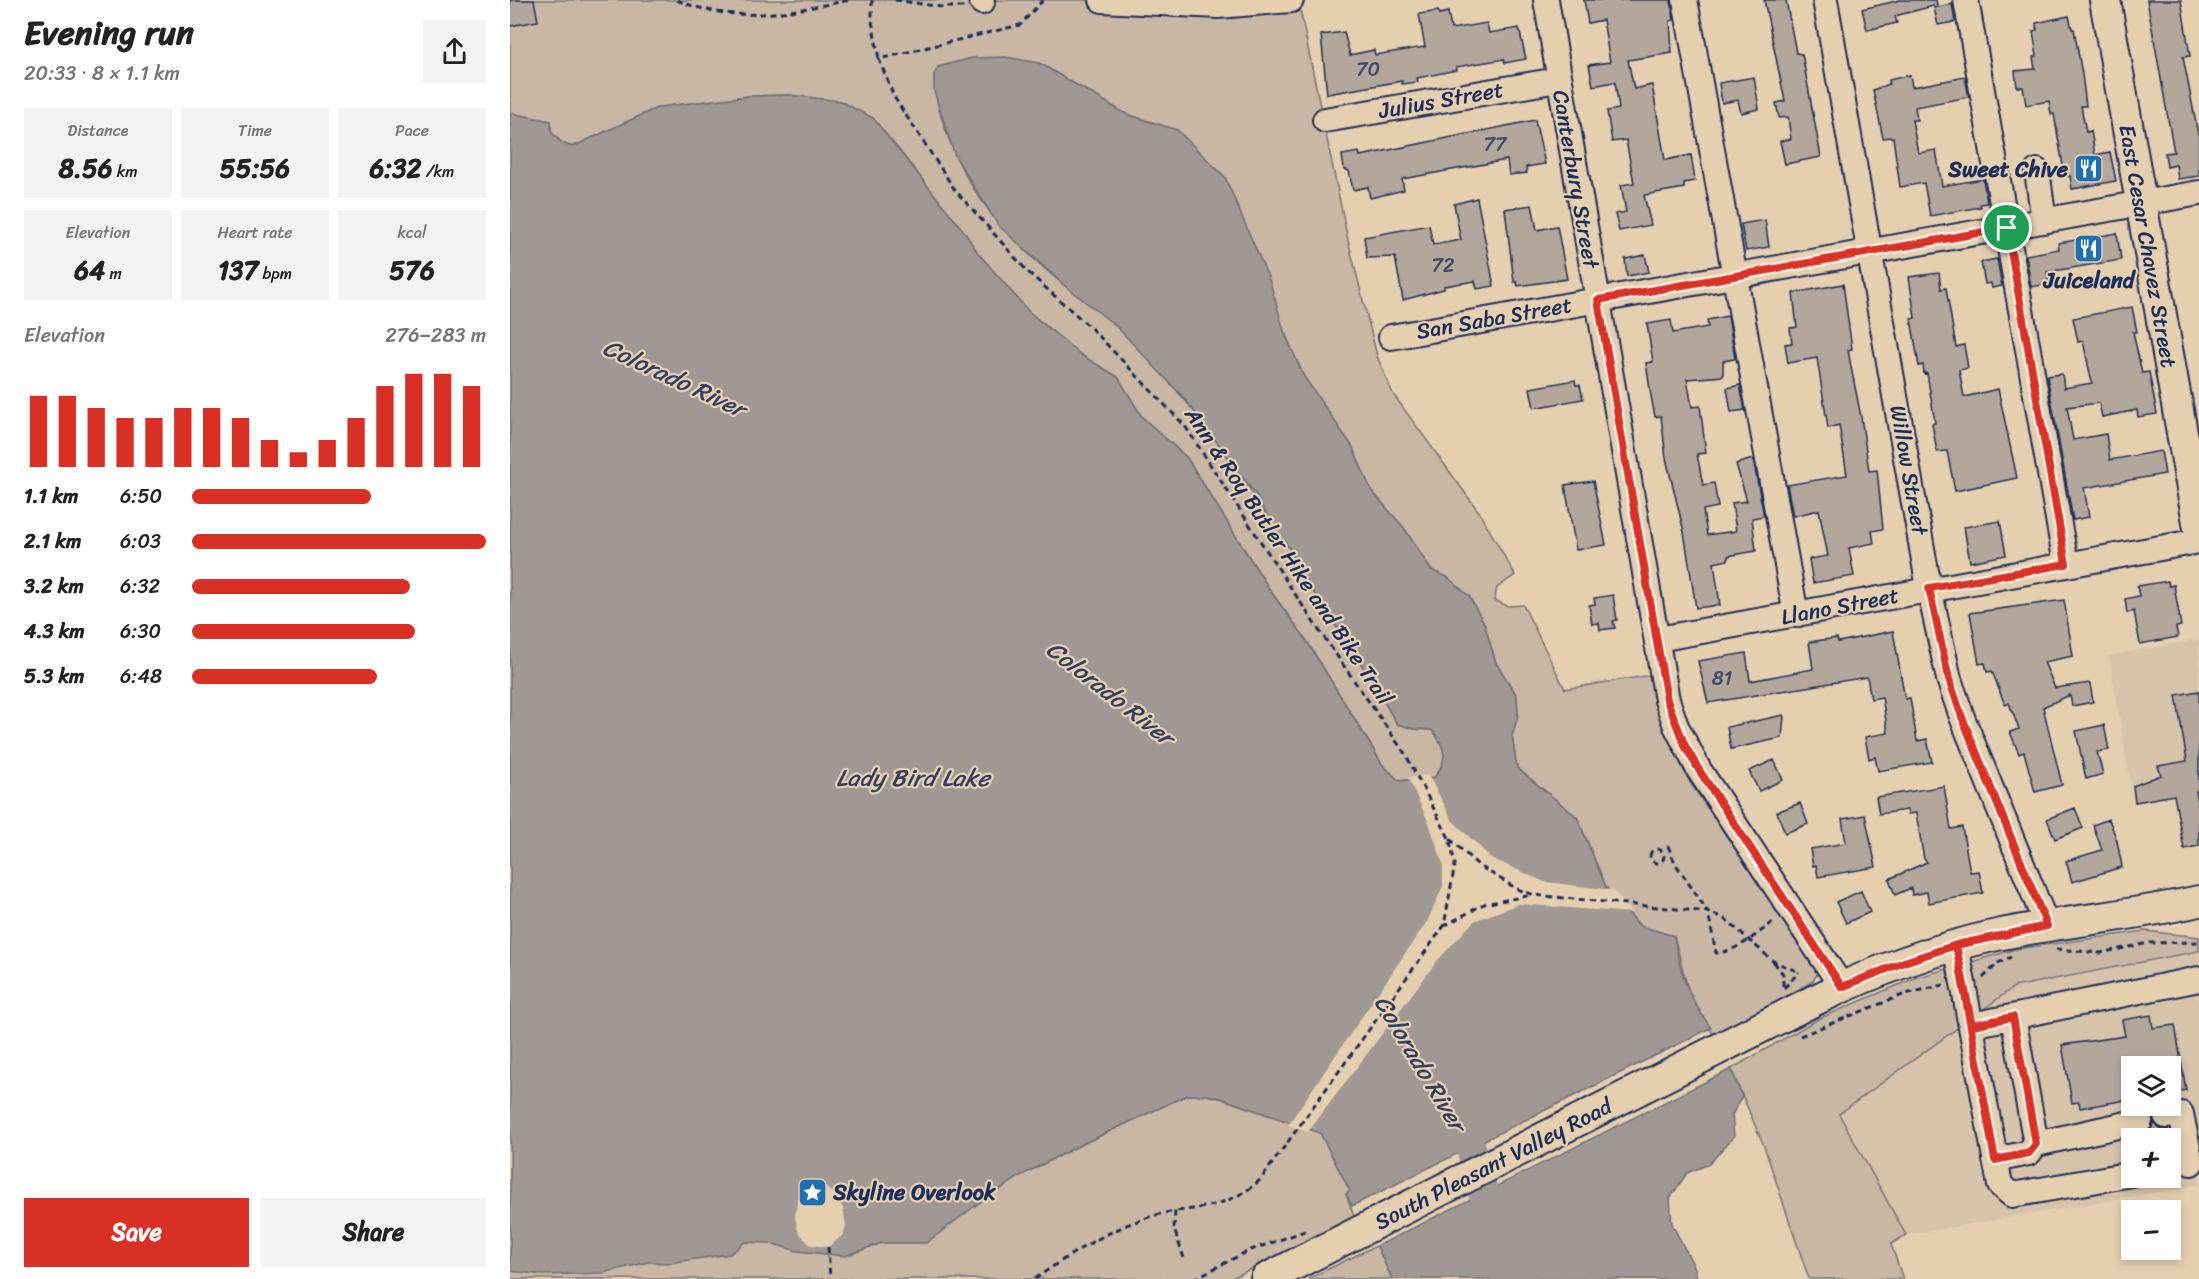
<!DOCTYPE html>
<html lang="en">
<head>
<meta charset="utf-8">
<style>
	:root { --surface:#fff; --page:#f2f2f2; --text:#222; --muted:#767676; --accent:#d93025 }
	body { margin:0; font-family:Sriracha,sans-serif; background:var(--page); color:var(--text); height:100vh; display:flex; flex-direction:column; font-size:22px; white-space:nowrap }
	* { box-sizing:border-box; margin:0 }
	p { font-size:20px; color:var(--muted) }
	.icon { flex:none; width:33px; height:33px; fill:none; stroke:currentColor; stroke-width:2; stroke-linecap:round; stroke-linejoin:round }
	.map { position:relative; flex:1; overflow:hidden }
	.panel { display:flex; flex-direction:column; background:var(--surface); width:510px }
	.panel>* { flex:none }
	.buttons { position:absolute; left:1611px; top:1056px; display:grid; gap:12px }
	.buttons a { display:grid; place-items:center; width:60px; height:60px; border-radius:0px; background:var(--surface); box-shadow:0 3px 9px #0003; font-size:30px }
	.pin { position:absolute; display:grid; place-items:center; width:51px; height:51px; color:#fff; margin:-26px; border:3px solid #fff; border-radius:50%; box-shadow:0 2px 6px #0007 }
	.round { display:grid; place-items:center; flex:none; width:63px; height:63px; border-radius:0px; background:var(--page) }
	.head { display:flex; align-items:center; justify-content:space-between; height:102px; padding:0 24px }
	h1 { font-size:33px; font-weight:700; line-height:45px }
	.metrics { display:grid; grid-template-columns:repeat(3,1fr); gap:9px; height:102px; padding:6px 24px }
	.metrics div { display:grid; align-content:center; border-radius:0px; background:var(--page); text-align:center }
	.metrics b { font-size:26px; font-weight:700 }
	.metrics small { font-size:16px; font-weight:400 }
	.metrics p { font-size:16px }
	.chart { height:168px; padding:12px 24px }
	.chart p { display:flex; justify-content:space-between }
	.chart svg { width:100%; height:108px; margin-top:6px; stroke:var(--accent); stroke-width:6 }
	.button { display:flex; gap:12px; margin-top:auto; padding:12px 24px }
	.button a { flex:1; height:69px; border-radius:0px; background:var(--accent); color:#fff; font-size:24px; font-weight:700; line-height:69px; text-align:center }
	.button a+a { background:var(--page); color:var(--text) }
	ul { padding:0 24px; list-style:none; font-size:20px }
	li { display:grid; grid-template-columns:96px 72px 1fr; align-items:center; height:45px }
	li i { height:15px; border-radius:8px; background:var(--accent) }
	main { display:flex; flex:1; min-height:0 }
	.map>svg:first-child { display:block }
</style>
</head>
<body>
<main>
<section class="panel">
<div class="head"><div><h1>Evening run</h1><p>20:33 · 8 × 1.1 km</p></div><a class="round"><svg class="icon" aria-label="share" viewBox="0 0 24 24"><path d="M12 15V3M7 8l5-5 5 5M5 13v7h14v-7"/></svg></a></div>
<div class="metrics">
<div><p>Distance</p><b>8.56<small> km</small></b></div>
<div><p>Time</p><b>55:56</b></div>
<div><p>Pace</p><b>6:32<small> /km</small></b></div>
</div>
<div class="metrics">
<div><p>Elevation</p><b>64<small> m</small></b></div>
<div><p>Heart rate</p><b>137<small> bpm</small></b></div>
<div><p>kcal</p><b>576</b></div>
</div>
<div class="chart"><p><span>Elevation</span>276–283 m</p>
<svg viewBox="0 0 160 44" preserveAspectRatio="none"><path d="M5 44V15M15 44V15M25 44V20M35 44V24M45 44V24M55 44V20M65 44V20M75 44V24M85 44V33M95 44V38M105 44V33M115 44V24M125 44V11M135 44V6M145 44V6M155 44V11"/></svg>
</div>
<ul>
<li><b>1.1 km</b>6:50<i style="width:61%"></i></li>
<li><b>2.1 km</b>6:03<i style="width:100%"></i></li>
<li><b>3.2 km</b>6:32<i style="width:74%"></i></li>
<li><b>4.3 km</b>6:30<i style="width:76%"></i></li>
<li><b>5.3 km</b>6:48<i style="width:63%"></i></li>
</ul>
<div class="button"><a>Save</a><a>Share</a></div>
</section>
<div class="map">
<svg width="1689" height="1279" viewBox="0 0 1689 1279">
	<rect width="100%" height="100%" fill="#e6cfaf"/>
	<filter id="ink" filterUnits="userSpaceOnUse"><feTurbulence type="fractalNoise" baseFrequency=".0167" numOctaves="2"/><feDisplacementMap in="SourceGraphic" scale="12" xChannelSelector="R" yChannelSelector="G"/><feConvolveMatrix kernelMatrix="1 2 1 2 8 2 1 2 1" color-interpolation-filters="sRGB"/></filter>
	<g filter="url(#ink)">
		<path fill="#d7c3a9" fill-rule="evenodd" d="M1689 639V792L1624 803 1599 656Z
			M1689 951V1185L1396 1235 1328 1114 1504 987ZM1622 1066H1660V1106H1622ZM1622 1138H1660V1178H1622Z"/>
		<path fill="#c9b7a3" stroke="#727380" stroke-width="1.5" d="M0 0H788L838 240 867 356 883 394 969 512 1005 575 987 588 984 600 997 606 1013 605 1055 689 1141 675 1154 729 1179 781 1309 971 1303 981 1205 1037 1180 997 1164 936 1130 926 1096 887 1067 817 1007 768 1002 736 1008 715 1007 696 986 663 974 623 937 577 921 570 894 528 861 490 842 446 794 377 774 331 667 130 616 114 529 63 424 75C424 97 431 117 438 137 461 200 504 244 555 286 571 299 589 310 605 325 669 386 730 464 770 542L774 540 784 556 781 559 856 671 904 729 922 730 929 738 936 757 925 777 889 781 872 764 793 635 761 592 677 458 632 417 608 377 571 355 519 312 468 253 454 232 363 118 280 95 238 96 149 107 62 147 52 143 41 132V121L0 113Z
			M1635 931 1689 937V951L1504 987 1329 1114 1396 1235 1381 1244 1393 1279H1299L1254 1146 1221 1069 1308 1019 1405 978 1506 949Z
			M677 1095H697L710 1098 810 1133 840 1191 836 1194 845 1219 720 1279H0V1260L468 1193Z
			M867 1246 882 1279H798L859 1249Z"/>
		<path fill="#a09894" stroke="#6b6e7e" stroke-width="1.5" d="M496 57 529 63 616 114 667 130 715 177 760 282 774 331 794 377 842 446 861 490 894 528 921 570 937 577 959 596 974 623 986 663 1007 696 1008 715 1002 736 1007 768 1067 817 1096 887 1130 926 1164 936C1171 977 1177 994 1201 1028L842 1206 836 1194 840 1191 810 1133 710 1098 697 1095H677L566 1147 514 1174 473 1200 416 1243H372L335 1256 287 1251 260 1243 235 1242 220 1254 158 1263 138 1262 93 1273 35 1275 0 1271V113L41 121V132L52 143 62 147 149 107 238 96 280 95 330 101 363 118 453 230 468 253 519 312 571 355 608 377 632 417 677 458 761 592 793 635 872 764 889 781 925 777C938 760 936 747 922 730L904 729 887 724 843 650 781 559 784 556 774 540 770 542 748 498 675 399 605 325 555 286 488 225 445 156 424 91V75L428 67 462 58Z
			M1221 1069 1232 1096 1222 1115 1224 1136 1199 1164 1177 1173 1160 1198 1162 1224 1185 1268 1187 1279H882L867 1246Z"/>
		<path fill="#e6cfaf" d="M918 775 943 821 981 858 1035 882 1103 890 1123 913 1009 904 964 921 927 961 798 1132 778 1125 918 920 933 886V864L919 823 898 778Z
			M302 1185H312L322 1192 333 1208 336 1226 333 1235 318 1247 300 1245 288 1231 285 1217 287 1203 292 1191Z"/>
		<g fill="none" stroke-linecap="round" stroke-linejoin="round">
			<path stroke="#a09894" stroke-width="30" d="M940 1114 961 1148 997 1279"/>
		</g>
		<path fill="#b3a79b" stroke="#1b2f5e" stroke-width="1.5" d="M0 0H24L28 21 0 26Z
			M1074 0H1161L1164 20 1160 21 1162 53 1118 60 1124 89 1142 85 1155 160 1181 155 1185 181 1174 183V188L1134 195 1141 225 1109 231 1105 214 1116 212 1111 185 1124 183 1116 140 1102 142 1097 111 1109 109 1105 82 1083 86 1079 65 1100 62 1093 20 1078 23Z
			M1254 0H1276L1286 53 1292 54 1311 157 1275 164 1270 141 1281 139 1278 117 1269 118 1266 103 1275 101Z
			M1390 0H1426L1427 5 1385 16 1387 23 1357 30 1352 9Z
			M1637 0H1671L1680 56 1673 57 1689 139V176L1668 179 1666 165 1657 167 1655 153 1664 152Z
			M1442 4 1445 22 1428 25 1424 8Z
			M928 11 929 14 938 12 941 29 977 23 979 33 1009 28 1016 59 995 63 994 59 946 67 947 70 907 78 908 82 892 84V81L817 94 811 35 834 32 840 55 864 50 865 55 915 47 909 14Z
			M1559 16 1562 29H1564L1572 74 1576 106H1571L1576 132 1581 131 1585 155 1600 152 1606 181 1562 189 1560 176 1555 177 1544 114H1541L1539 101 1516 105 1513 87H1507L1505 71 1525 69 1523 57 1527 56 1523 31 1527 30 1526 23Z
			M1400 75 1402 87 1455 77 1459 97 1405 107 1407 120H1402L1408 153 1426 150 1432 186 1473 179 1477 203 1470 204 1471 207 1420 216 1414 183 1390 187 1383 137 1373 138 1363 90 1379 84V80Z
			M1244 77 1249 109 1231 113 1228 100 1212 103 1209 83Z
			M1025 120 1035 164 1016 167 1017 173 999 175 997 160 892 179 894 190 860 198 858 187 843 190 839 171 834 169 832 155 849 152 850 156Z
			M967 198 984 286 967 289 965 281 934 286V289L893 300 885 257 857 258 854 237 919 225 923 245 951 240 944 204Z
			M1022 205 1027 230 1047 226 1057 279 1008 286 1007 282H1004L995 209Z
			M1255 220 1259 247 1236 251 1231 224Z
			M1607 233 1611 260 1537 272 1539 284 1521 287 1516 255 1549 249 1548 243Z
			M1135 255 1139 272 1117 276 1115 259Z
			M1487 259 1492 286 1482 288 1481 283 1475 284 1471 262Z
			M1429 273 1431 289 1436 288 1446 347 1454 345 1458 368 1449 370 1454 397 1488 389 1507 478 1445 491 1437 451 1427 452 1422 424 1425 423 1417 373 1414 374 1413 365 1409 366 1401 319 1405 318 1399 277Z
			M1333 284 1342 349 1338 350 1341 367 1351 417 1359 471 1367 470 1373 529 1362 531 1364 543 1339 548 1344 576 1303 583 1299 559 1318 556 1309 510 1283 516 1277 485 1337 475 1329 425 1318 428 1307 358 1278 363 1275 344 1282 343 1280 328 1287 327 1283 293Z
			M1622 307 1627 332H1623L1632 373 1639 372 1647 414 1628 417 1627 410 1592 417 1589 403 1557 407 1563 440 1596 434 1600 460 1651 451 1655 474 1574 488 1579 517 1563 520 1537 376 1552 374 1554 388 1582 383 1573 341 1568 342 1563 318Z
			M1218 316 1225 359 1213 361V376L1177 379 1182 407 1190 406 1196 453 1187 454 1193 485 1204 483 1208 507 1193 510 1197 535 1226 531 1222 503 1237 501 1226 464 1243 459 1254 516 1242 518 1246 551 1218 556V560L1204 563 1210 605 1186 608 1174 532 1156 458 1151 416 1145 417 1141 396 1136 363 1143 362 1137 324 1161 320 1163 333 1198 327 1197 320Z
			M1065 380 1066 385H1070L1073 399 1024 408 1020 388Z
			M1230 385 1235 410 1221 412 1217 388Z
			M1083 481 1096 545 1066 550 1055 485Z
			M1490 521 1496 555 1460 562 1454 527Z
			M1658 581 1659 586 1664 585 1671 626 1666 627 1668 637 1630 644 1624 611 1617 613 1615 599 1629 596 1627 586Z
			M1103 595 1107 620 1103 621 1105 628 1090 630 1089 623 1082 624 1079 605 1085 604 1084 598Z
			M1554 600 1563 656 1534 662 1545 688 1580 683 1583 702 1562 706 1560 695 1533 707 1552 785 1525 792 1514 752 1509 754 1500 732 1509 729 1499 703 1495 705 1482 671 1477 672 1475 663 1469 664 1460 613Z
			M1383 631 1395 699 1400 698 1407 741 1417 739 1422 762 1368 771 1365 757 1359 759 1355 737 1378 733 1372 697 1361 699 1357 677 1198 703 1188 661 1236 653 1240 681 1303 669 1299 642 1327 638 1328 642Z
			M1689 691V791H1686L1689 808V846L1674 849 1664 795 1625 802 1623 786 1651 775 1648 766 1677 761 1666 695Z
			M1274 715 1272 738 1221 749 1217 727Z
			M1594 725 1599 750 1587 752 1593 774 1576 779 1566 731Z
			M1264 760 1273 780 1249 791 1239 771Z
			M1434 786 1441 829 1452 827 1460 872 1469 871 1473 893 1419 903 1417 892 1402 895 1401 888 1385 895 1379 879 1417 862 1414 859 1406 813 1398 814 1397 810 1369 814 1366 797Z
			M1290 803 1298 824 1275 833 1267 812Z
			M1565 808 1573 828 1545 839 1537 819Z
			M1355 815 1366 867 1308 877 1306 865 1303 866 1300 849 1336 843 1332 819Z
			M1599 819 1607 841 1612 867 1562 882 1556 861 1592 850 1583 825Z
			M1351 891 1360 912 1336 923 1326 902Z
			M1641 1015 1643 1028 1665 1025 1676 1090 1660 1093V1066H1622V1099L1570 1108 1569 1102 1562 1103 1552 1045 1615 1036 1612 1020Z
			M1644 1123 1650 1129 1658 1130 1660 1138H1633V1135L1640 1131Z"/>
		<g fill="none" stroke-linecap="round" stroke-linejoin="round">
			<defs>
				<path id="minor" d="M471 0 472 2
					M592 0 708 6 781 0
					M1036 0 1157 700 1166 726 1189 770 1332 987
					M1175 0 1286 615
					M1315 0 1419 588 1439 679 1452 717 1537 926
					M1456 0 1556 564
					M815 120 1048 80
					M1527 171 1534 221
					M881 337 1689 193
					M1148 639 1689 541
					M1446 945 1490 1185 1502 1195 1622 1174
					M1462 1025 1689 979
					M1656 1116 1671 1114 1681 1163
					M1526 1144 1630 1121
					M1485 1160 1519 1153 1526 1144 1503 1017"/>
				<path id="major" d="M1595 0 1689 528
					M756 1279 1303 1001C1362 972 1423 949 1487 935 1554 921 1622 916 1689 901"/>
			</defs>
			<use href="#minor" stroke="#1b2f5e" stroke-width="28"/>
			<use href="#major" stroke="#1b2f5e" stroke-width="34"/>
			<path stroke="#1b2f5e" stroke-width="3" stroke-dasharray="6 4.5" stroke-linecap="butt" d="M167 0C228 26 279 11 341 0
				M362 0V21L369 59
				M385 0 432 7H454
				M533 0 510 25 369 59 384 97 445 190 518 272 582 329 675 426 804 623 896 755 939 838 945 864 934 926 751 1179C727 1202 698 1208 665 1211
				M940 839 968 865 1007 889 1024 895 1198 912 1214 918 1263 961 1289 972
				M1158 846 1165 863 1198 912 1206 953C1229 951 1248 933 1266 920
				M1140 856a7 7 0 1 1 14 0a7 7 0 1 1-14 0Z
				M934 926 974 904 1022 895
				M1546 949 1590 953 1639 943 1689 942
				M1264 962 1273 974V988
				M1473 978 1488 963 1501 957
				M1274 988 1289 972
				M1290 1036 1395 994 1434 985
				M318 1247 320 1279
				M525 1279C567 1249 615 1219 665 1211L664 1229 674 1258
				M684 1279 738 1251 798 1230"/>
			<use href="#minor" stroke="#e6cfaf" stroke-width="24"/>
			<use href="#major" stroke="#e6cfaf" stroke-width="30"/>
		</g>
	</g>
	<g fill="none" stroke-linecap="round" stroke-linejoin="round" filter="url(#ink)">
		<defs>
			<path id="route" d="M1497 228 1556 564 1419 588 1439 679 1452 717 1537 926 1446 945 1462 1025 1503 1017 1526 1144 1519 1153 1485 1160 1446 945 1394 962 1332 987 1189 770 1175 746 1157 700 1088 300 1497 228"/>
		</defs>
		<use href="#route" stroke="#fff" stroke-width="12"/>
		<use href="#route" stroke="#d93025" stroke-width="8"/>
	</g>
	<defs>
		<symbol id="restaurant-square" viewBox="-11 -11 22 22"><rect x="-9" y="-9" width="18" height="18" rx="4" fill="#1f6fb2" stroke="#e6cfaf"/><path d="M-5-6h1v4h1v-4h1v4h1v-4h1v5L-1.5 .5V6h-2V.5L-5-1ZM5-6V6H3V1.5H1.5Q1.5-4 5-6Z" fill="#fff"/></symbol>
		<symbol id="sight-square" viewBox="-11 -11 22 22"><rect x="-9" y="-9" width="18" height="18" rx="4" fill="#1f6fb2" stroke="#e6cfaf"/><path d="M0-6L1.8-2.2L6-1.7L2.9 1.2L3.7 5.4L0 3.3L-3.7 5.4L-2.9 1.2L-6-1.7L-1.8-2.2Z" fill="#fff"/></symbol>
	</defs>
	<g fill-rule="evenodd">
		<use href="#restaurant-square" x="1562" y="152" width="33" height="33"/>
		<use href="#restaurant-square" x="1562" y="232" width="33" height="33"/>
		<use href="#sight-square" x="286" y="1176" width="33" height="33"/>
	</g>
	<g text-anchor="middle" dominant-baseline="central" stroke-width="4.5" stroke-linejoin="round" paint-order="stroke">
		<g font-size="20" fill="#414d6d">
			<text x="858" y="69">70</text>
			<text x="985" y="144">77</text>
			<text x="933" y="265">72</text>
			<text x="1212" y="678">81</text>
		</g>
		<g font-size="22" fill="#1b2f5e" stroke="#e6cfaf">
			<text transform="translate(931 100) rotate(-10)">Julius Street</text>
			<text transform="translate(1066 179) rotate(80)">Canterbury Street</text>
			<text transform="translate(1638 246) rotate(80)">East Cesar Chavez Street</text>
			<text transform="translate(984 318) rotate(-10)">San Saba Street</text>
			<text transform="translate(1399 470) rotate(80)">Willow Street</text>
			<text transform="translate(779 556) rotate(56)">Ann &amp; Roy Butler Hike and Bike Trail</text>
			<text transform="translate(1330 606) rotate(-11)">Llano Street</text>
			<text transform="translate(983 1164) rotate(-27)">South Pleasant Valley Road</text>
		</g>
		<g font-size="22" font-weight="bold" fill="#1b2f5e" stroke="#e6cfaf" text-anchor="end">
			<text x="1558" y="169">Sweet Chive</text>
			<text x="1579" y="280" text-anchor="middle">Juiceland</text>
			<text x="323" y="1192" text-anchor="start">Skyline Overlook</text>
		</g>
		<g font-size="24" font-style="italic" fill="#2f3f66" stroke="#e6cfaf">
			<text transform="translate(164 378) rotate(25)">Colorado River</text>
			<text transform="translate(600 693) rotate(38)">Colorado River</text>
			<text x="403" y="778">Lady Bird Lake</text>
			<text transform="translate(910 1063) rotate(59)">Colorado River</text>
		</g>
	</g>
</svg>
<div class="buttons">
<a><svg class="icon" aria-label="layers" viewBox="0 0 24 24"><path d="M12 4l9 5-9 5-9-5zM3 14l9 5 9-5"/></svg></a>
<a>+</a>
<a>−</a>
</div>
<div class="pin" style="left:1497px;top:228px;background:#1e9e55"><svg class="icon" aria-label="arrive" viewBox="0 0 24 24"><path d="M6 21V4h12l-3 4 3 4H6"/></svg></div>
</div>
</main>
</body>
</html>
